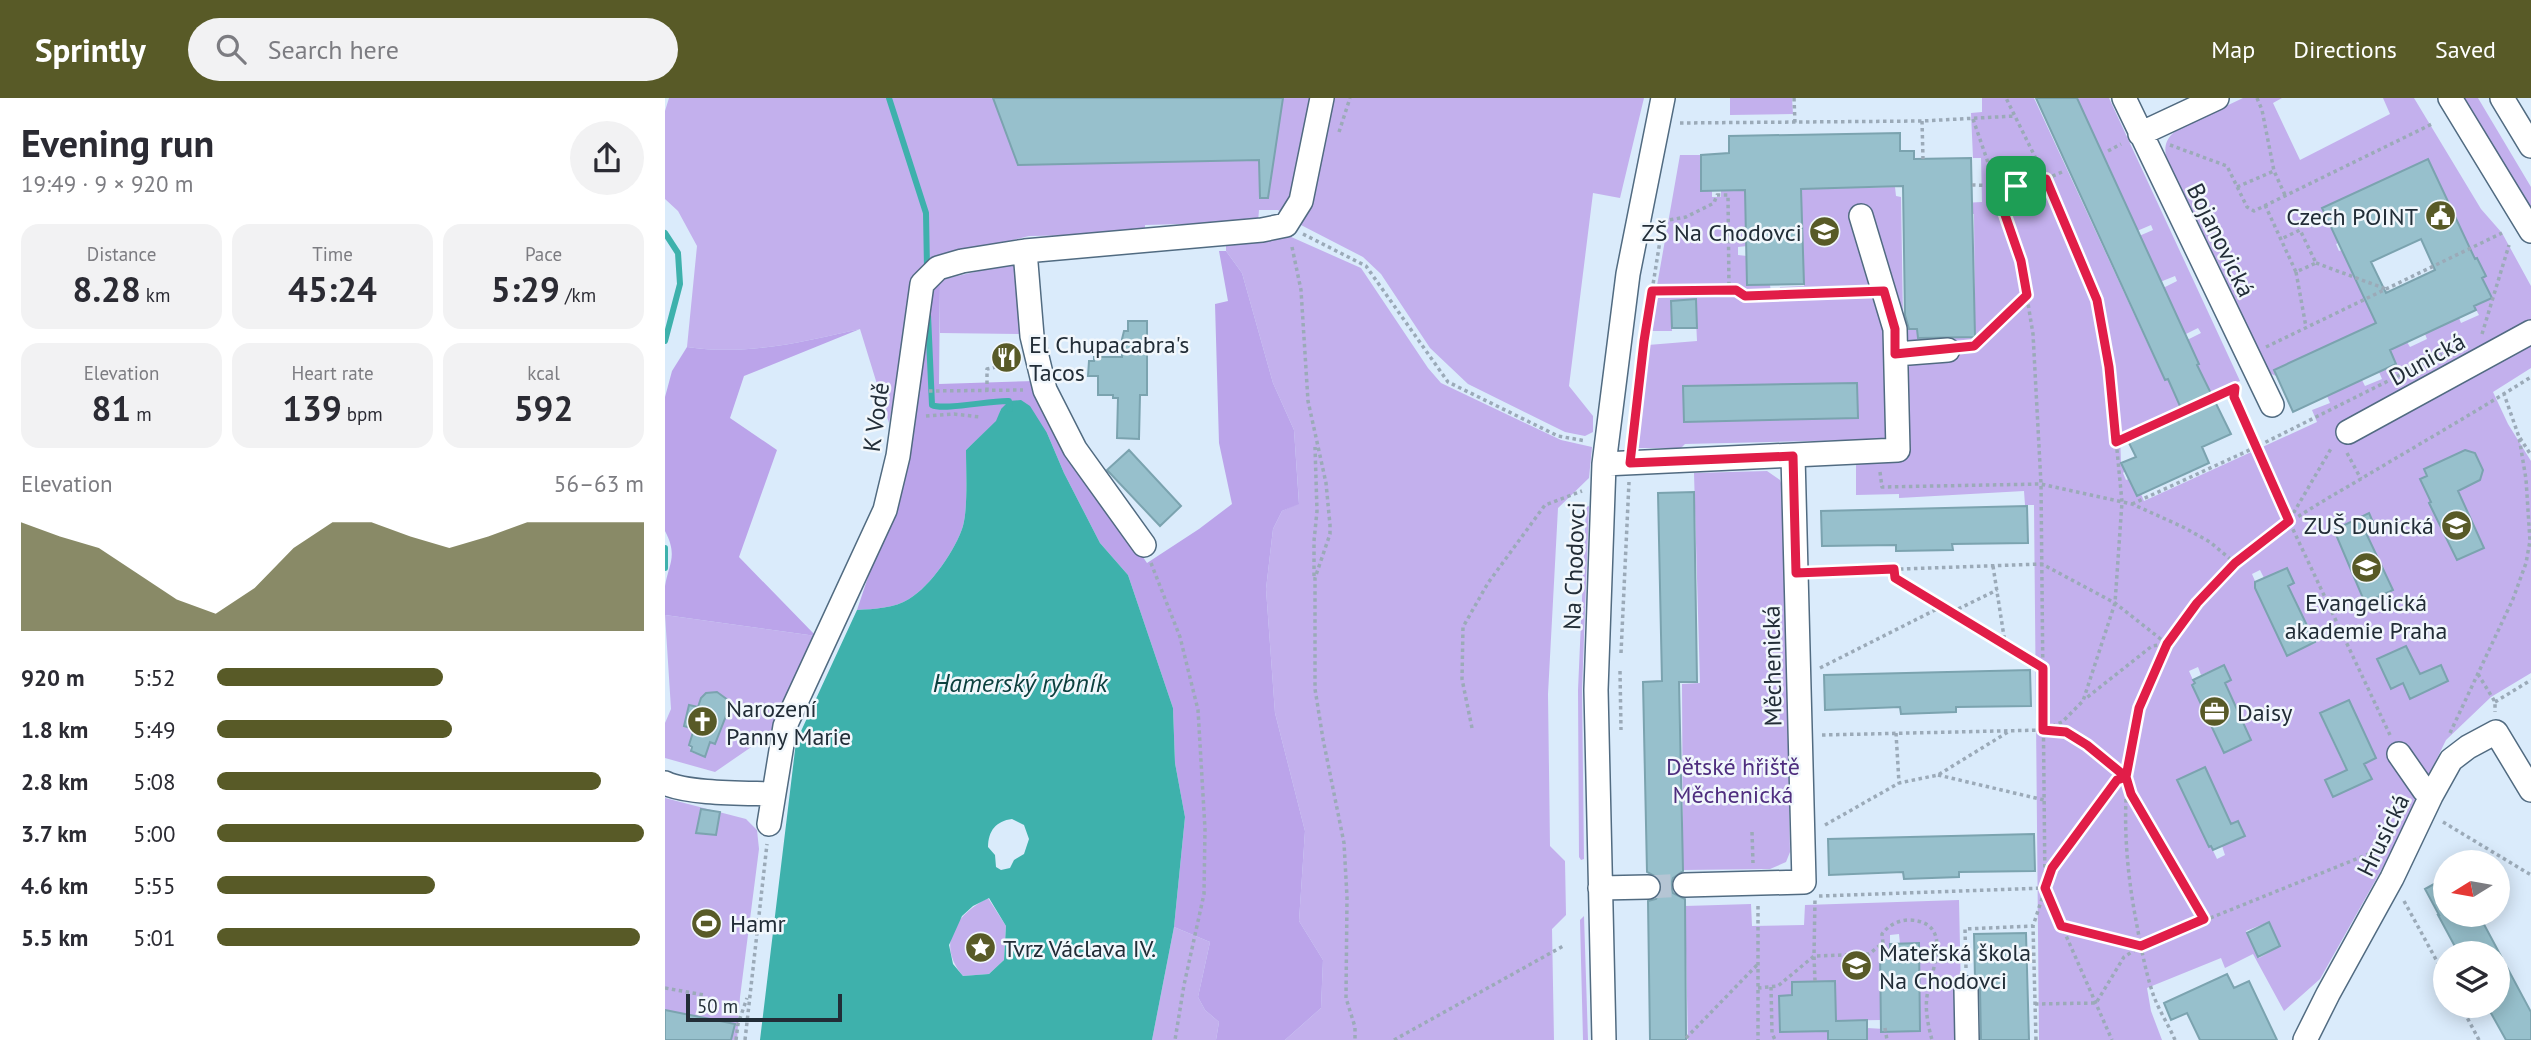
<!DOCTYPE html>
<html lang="en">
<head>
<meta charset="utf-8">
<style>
	:root { --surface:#fff; --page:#f2f2f3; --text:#2b2b33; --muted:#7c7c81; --accent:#585a27 }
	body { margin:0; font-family:"PT Sans",sans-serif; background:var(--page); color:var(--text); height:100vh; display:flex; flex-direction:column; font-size:26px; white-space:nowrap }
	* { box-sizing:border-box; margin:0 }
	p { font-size:23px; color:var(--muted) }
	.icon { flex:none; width:38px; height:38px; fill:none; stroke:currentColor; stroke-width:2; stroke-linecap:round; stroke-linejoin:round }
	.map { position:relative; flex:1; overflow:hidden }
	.panel { display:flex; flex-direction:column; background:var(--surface); width:665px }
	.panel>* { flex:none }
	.needle { width:46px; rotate:259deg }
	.controls { position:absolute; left:1768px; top:752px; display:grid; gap:14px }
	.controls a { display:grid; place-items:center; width:77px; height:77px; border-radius:50%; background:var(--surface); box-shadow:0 4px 18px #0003; font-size:35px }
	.scale { position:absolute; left:21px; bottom:18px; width:156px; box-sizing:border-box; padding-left:7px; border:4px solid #222d37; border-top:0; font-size:19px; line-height:24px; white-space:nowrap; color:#222d37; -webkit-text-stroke:5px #f1f7fc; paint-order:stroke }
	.pin { position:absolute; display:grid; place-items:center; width:60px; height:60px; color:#fff; margin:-30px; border-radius:14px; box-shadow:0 4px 10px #0006 }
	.round { display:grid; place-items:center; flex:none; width:74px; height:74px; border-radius:37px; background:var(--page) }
	.head { display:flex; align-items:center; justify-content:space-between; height:119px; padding:0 21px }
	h1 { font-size:38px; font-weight:600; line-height:52px }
	.metrics { display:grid; grid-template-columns:repeat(3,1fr); gap:10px; height:119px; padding:7px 21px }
	.metrics div { display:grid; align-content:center; border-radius:18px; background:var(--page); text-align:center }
	.metrics b { font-size:35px; font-weight:600 }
	.metrics small { font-size:19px; font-weight:400 }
	.metrics p { font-size:19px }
	.chart { height:196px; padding:14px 21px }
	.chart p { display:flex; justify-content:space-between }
	.chart svg { width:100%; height:126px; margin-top:7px; fill:var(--accent); opacity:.7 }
	ul { padding:0 21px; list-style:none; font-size:23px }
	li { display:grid; grid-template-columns:112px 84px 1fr; align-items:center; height:52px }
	li i { height:18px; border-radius:9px; background:var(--accent) }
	header { display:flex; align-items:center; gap:42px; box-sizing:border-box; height:98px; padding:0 35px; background:var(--accent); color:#fff }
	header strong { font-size:33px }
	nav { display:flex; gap:38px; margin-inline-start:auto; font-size:24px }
	.search { width:490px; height:63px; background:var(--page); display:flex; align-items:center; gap:18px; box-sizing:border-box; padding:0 24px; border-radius:38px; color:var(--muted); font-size:26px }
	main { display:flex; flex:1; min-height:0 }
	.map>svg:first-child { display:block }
</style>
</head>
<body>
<header>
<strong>Sprintly</strong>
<div class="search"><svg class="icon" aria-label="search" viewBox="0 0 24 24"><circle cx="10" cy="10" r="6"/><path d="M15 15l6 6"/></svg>Search here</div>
<nav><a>Map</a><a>Directions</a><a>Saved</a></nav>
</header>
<main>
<section class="panel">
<div class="head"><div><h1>Evening run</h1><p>19:49 · 9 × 920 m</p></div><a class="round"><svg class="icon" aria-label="share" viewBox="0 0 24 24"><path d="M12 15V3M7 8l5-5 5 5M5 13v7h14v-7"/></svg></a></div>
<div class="metrics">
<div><p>Distance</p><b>8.28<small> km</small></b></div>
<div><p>Time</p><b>45:24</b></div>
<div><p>Pace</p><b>5:29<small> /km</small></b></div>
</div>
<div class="metrics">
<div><p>Elevation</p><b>81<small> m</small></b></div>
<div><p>Heart rate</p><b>139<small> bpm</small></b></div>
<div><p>kcal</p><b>592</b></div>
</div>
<div class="chart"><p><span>Elevation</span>56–63 m</p>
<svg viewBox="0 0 160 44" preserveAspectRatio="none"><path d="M0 44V6L10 11L20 15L30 24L40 33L50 38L60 29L70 15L80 6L90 6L100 11L110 15L120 11L130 6L140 6L150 6L160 6V44z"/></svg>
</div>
<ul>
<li><b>920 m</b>5:52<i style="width:53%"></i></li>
<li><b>1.8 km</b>5:49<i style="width:55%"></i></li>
<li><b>2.8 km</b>5:08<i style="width:90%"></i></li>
<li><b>3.7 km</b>5:00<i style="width:100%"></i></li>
<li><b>4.6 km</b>5:55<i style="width:51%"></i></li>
<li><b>5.5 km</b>5:01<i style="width:99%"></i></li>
</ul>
</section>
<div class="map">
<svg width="1866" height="942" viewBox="0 0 1866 942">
	<rect width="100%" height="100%" fill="#daebfb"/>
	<path fill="#c3b0ed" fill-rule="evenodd" d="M4 0H979L955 100 928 95 904 288 928 318V334L920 338 900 334 803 286 765 250 716 176 698 159 634 126 613 112H594L593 124 480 127V136L364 138 279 160 251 186 224 325 195 231C137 244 82 258 22 249L32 148 13 113 0 101V13Z
		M1065 0H1127L1128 16 1065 17Z
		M1317 0H1369L1499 281 1535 275 1522 242 1536 235 1533 230 1519 237 1498 190 1512 183 1510 178 1495 184 1474 138 1488 132 1486 127 1472 133 1443 66H1441L1410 0H1444L1575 283 1455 336 1456 365 1460 373 1458 375 1461 382 1464 381 1472 398 1476 396 1479 403 1652 324 1647 312 1665 305 1662 298 1697 282 1700 288 1717 281 1714 274 1731 266 1725 252 1742 244 1745 249 1762 241 1760 236 1794 220 1796 225 1814 217 1809 208 1827 200 1817 179 1820 177 1812 160 1810 161 1763 61 1658 110 1673 145 1671 146 1674 153 1677 152 1712 224 1609 272 1611 278 1598 272 1503 67C1498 50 1499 40 1515 30L1578 0H1617L1608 5 1635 62 1725 16 1718 0H1749L1816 111 1837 135 1866 188V270L1828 294 1843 326 1866 363V575L1826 599 1781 642 1723 760 1655 881 1619 913 1588 856 1560 870 1556 860 1482 890 1486 913 1497 942H1374L1369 407H1360L1359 393 1234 400V396L1191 397V342L1020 346 1016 350H973L983 247 1032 243 1030 201 1006 204 1007 233H984L1015 57H1036L1037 93 1047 92V99H1056V92H1081L1082 148 1073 149V157L1082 158 1083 187H1105L1106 194 1114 193 1115 189 1139 188 1136 91 1230 89 1231 98 1236 99 1238 220H1240L1241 231H1254L1255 240 1310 239 1309 116H1298V105L1317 104 1316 60H1308L1306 15 1317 14ZM1192 285 1193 320 1019 323V288ZM1800 352 1810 355 1818 372 1815 382 1793 393 1819 450 1792 462 1764 405 1766 404 1759 371ZM1704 416 1711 430 1701 435 1728 492 1700 505 1665 423 1673 419 1677 428ZM1622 470 1629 484 1623 488 1650 545 1622 557 1587 476 1595 472 1599 480ZM1741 548 1755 576 1776 567 1783 583 1745 601 1738 585 1726 591 1712 561ZM1559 567 1566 582 1534 596 1524 573 1533 569 1536 577ZM1684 602 1711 660 1699 666 1706 680 1660 682 1681 672 1655 616ZM1539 669 1566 726 1573 723 1580 737 1557 748 1560 757 1552 761 1541 738 1539 739 1512 682ZM1604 824 1615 848 1594 860 1581 833Z
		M1796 0H1813L1866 89V116Z
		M615 134 696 170 763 270 776 285 896 342 927 349 924 380 893 410 883 596 885 748 900 763 901 817 887 831 889 942H620L656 910 658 862 634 823 640 733 610 615 601 491 608 431 617 413 634 405 629 332 608 285 577 175 561 153V139Z
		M353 164 360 236 275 235V182Z
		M1102 373 1115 382 1118 391 1125 754 1121 764 1105 771 1018 772 1017 586 1035 585 1029 375Z
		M924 408 917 592 919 761 916 762 914 759 913 592 921 409Z
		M0 517 151 538 108 634 50 674 0 660V625L6 611ZM58 598 64 607 59 617 61 619 45 644 40 659 26 654 24 647 31 639 27 637 29 631 19 628 24 607 33 609Z
		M0 700 81 721 92 732 94 751 75 899 72 942H0Z
		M323 800 341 828 339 862 324 876 298 878C271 846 290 817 323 800Z
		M1294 802 1297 942H1202V930L1255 933 1254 846H1235L1234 836 1225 837V853L1216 922 1152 923 1170 883 1127 884V897L1114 898 1163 931V942H1023L1020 808 1086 806 1087 828 1139 827 1140 807Z
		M919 818 923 942H918L915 822Z
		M509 829 545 844 533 899 540 912 554 924 551 942H487Z"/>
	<path fill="#bba4ea" d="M554 153H561L577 175 608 285 629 332 634 406 617 413 608 431 601 491 610 615 640 733 634 823 658 862 656 910 620 942H551L554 924 540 912 533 899 545 844 509 829 520 719 510 665 508 610 463 477 435 445 399 375 382 335 336 311 332 323 301 352C301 373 303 409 298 428 291 451 266 488 244 501 230 510 209 511 192 512L217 437 266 189 275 182 274 286 371 283 411 361 482 465 534 431 567 406 554 345 550 206 563 203Z
		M195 231 79 278 65 320 112 352 74 459 151 538 0 517C0 508 0 498 0 488 4 465 13 458 0 433V299L7 273 22 249C82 258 137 244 195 231Z"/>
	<path fill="#3eb1ac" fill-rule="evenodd" d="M356 302 365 308 382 335 399 375 435 445 463 477 508 610 510 665 520 719 509 829 487 942H95L131 644 192 512C209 511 230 510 244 501 266 488 291 451 298 428 303 409 301 373 301 352L331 323 336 311 344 303ZM347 721 359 727 364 741 359 756 349 762 345 770 336 772 331 769 330 757 323 749C323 733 331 723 347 721ZM324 800 341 828 339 862 324 876 298 878 288 866 284 847 297 818 308 808Z"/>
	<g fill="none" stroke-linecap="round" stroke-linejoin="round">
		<path stroke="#3eb1ac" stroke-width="6" d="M224 0 261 115 262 171
			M0 135 13 155 15 186 0 243
			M263 217 267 307C278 313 327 302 344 303L345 311
			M0 450V470"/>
	</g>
	<path fill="#97c0cc" stroke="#7ba3af" stroke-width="2" fill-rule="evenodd" d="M328 0H618L603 100H595L594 62 353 67Z
		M1371 0H1412L1534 266 1532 267 1566 336 1537 349 1544 365 1472 398 1456 365 1471 359 1463 343 1519 317 1503 281 1500 282Z
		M1235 35V53H1249V61L1306 60 1310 239 1253 240 1252 231H1244L1240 217 1238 88 1136 91 1139 186 1082 187 1080 92 1036 93V57L1064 55V38Z
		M1763 61 1810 161 1812 160 1821 178 1817 180 1827 200 1809 208 1811 212 1725 252 1731 266 1628 314 1609 272 1711 225 1657 110ZM1756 141 1770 172 1721 195 1706 164Z
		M1031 201 1032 230H1007L1006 203Z
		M463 223H482V297H475L474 341 452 340 453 300H448V297H433V278H423L424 263H429V259H457V241L459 233H463Z
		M1192 285 1193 320 1019 324 1018 288Z
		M464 352 516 408 495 428 442 372Z
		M1800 352 1810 355 1818 372 1815 382 1793 393 1819 450 1792 462 1764 405 1766 404 1755 381 1762 378 1759 371Z
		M1029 394 1032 584H1014L1018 773 1008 780 1006 787 1008 795 1020 801 1021 942H985L983 803 991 801 997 789 995 781 982 774 978 584 997 583 993 395Z
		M1362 408 1363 445 1287 446 1288 452 1231 453V447L1157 448 1156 413Z
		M1704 415 1711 431 1701 435 1728 492 1700 505 1669 432Z
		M1622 470 1629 485 1623 488 1650 544 1622 558 1590 490V484Z
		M1741 548 1755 576 1776 567 1783 583 1745 601 1738 585 1726 591 1712 561Z
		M1559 567 1566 582 1560 585 1586 642 1559 655 1527 587 1530 585 1528 582Z
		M1365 572 1366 608 1291 609V614L1236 616 1235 609 1160 612 1159 577Z
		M52 594 63 602 64 610 50 646 45 644 40 659 26 653 27 649 24 647 29 631 19 628 24 607 33 609 36 600 41 595Z
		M1684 602 1711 660 1699 666 1707 681 1668 699 1660 682 1682 672 1655 615Z
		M1540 669 1566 726 1573 723 1580 738 1548 752 1546 748 1544 749 1512 682Z
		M36 711 55 714 51 737 31 735Z
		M1369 736 1370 773 1294 774V779L1239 781 1238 774 1164 777 1163 741Z
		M1780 780V817H1814L1866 914V942H1841L1822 908H1832V856H1794L1773 817H1774L1760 791Z
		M1604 824 1615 848 1593 859 1582 835Z
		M1361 835 1364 942H1316L1315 890 1310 880 1309 836Z
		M1254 845 1255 933 1216 934 1215 853H1225V846Z
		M1562 876 1569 890 1584 883 1612 942H1535L1522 915 1506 922 1499 905Z
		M1170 883 1171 923 1202 922V942H1163V933L1115 934 1114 898 1127 897V884Z
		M0 912 70 926 66 942H0Z"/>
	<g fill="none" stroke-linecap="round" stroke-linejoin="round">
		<path stroke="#b5c5d4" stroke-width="23" stroke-dasharray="23 11" stroke-linecap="butt" d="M983 789 1020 787"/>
		<defs>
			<path id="minor" d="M1459 0 1607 307
				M1785 0 1866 133
				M1837 0 1866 48
				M1475 36 1552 0
				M360 153 367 238 380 292 410 351 479 447
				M1231 256 1283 252
				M1683 334 1866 234
				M939 366 1233 352 1230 231 1196 118
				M1734 656 1759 692 1766 698
				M0 685C22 696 82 695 108 696
				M104 726 120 628 220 412 233 358 257 186 273 170 297 163 360 153 597 132 621 127 636 103 657 0
				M1020 787 1139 784 1128 358
				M935 790 983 789
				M1301 890 1302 942
				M939 942 931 592 939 366 963 176 998 0
				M1640 942 1663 896 1727 780 1766 698 1786 662 1803 649 1831 634 1866 692"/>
		</defs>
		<use href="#minor" stroke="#516b81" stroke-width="26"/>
		<path stroke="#9baab8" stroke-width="3.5" stroke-dasharray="3.5 3.5" stroke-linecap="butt" d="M1129 0 1130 25
			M1592 0 1597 12 1609 73 1620 97
			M1308 21 1339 111
			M1257 23 1258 61
			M1015 25 1257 23 1350 18
			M674 34 685 0
			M1505 47 1562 68 1582 109 1589 113 1769 25
			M1443 53 1456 46
			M1397 74 1381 81 1339 111 1356 163 1368 236 1376 386 1380 790 1447 942
			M1307 87 1368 89
			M1572 89 1609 73
			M1600 107 1631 174 1651 165 1635 132 1616 141
			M998 123 1021 119 1049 105 1052 97H1063L1064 192
			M638 136 701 168 783 284 893 338 921 343
			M627 149 636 192 643 303 661 385 665 427V436L650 480V591L658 641 679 745 682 799 681 900 690 929V942
			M1651 165 1721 191
			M1631 174 1641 229
			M987 193 1071 192 1080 198 1197 194
			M1817 236 1844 147
			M1304 249 1309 248 1362 197
			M1601 249 1837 135
			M1571 283 1569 299 1624 423 1725 637
			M264 293 358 292
			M322 293V271L353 264
			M261 318 289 316 315 319
			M1855 340 1866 357
			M1451 344 1570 290
			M968 345 979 243 998 124
			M1682 355 1696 381
			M1215 374 1217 389 1376 386 1467 406 1518 429 1545 444 1570 465
			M1467 406 1591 349 1777 256
			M1625 421 1667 349
			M486 465 515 539 533 612 540 731 539 796 519 887 510 942
			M1328 468 1340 545
			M1229 471 1230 480 1378 570
			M1151 474 1377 466 1450 505 1502 546 1487 548 1420 601
			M649 478V443L652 413 650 349
			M1287 514 1332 492
			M956 555 964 384
			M1155 570 1276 509
			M955 573 956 632
			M1813 576 1830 604V614
			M1830 604 1866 582
			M807 630 797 581 798 529 823 485 880 407 917 393
			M1379 632 1401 634 1422 647 1461 679 1466 696 1539 821
			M1231 635 1234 685 1273 677 1343 634
			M1785 635 1848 501 1861 465 1865 443 1861 381 1854 339 1839 296
			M1157 637 1378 632 1397 624 1418 603 1450 505 1457 404 1444 269 1431 202 1381 81 1341 0
			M1273 677 1379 702
			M1778 724 1866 777
			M1160 727 1234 685
			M1087 734 1088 765
			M1154 798 1380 790
			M1739 803 1780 878
			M1093 808V942
			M1396 828 1476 848
			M1301 870 1300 831 1368 828
			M1150 883 1149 858 1204 856 1218 845 1217 836C1224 827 1233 822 1245 822 1288 824 1268 869 1263 893 1259 909 1263 927 1267 942
			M1106 889 1107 935 1110 942
			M0 890 39 897
			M1093 890 1113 888 1149 858 1150 800
			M1370 906 1431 905 1459 859 1476 848 1716 751
			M1796 908 1814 942
			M1220 930 1222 942
			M1021 940 1093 866
			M71 942 73 926 82 900
			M80 942 102 746
			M729 942 900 847
			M1371 942 1368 828 1387 770 1452 682 1461 679
			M1510 942C1504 928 1495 914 1489 899 1480 873 1475 844 1470 817 1446 685 1464 557 1571 464 1608 432 1651 407 1694 382 1751 348 1809 315 1866 279"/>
		<use href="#minor" stroke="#fff" stroke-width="23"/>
	</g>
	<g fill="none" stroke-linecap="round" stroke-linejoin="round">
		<defs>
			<path id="route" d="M1351 88H1330L1356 163 1362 197 1309 248 1230 256V231L1219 193 1080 198 1071 192 987 193 979 243 965 365 1128 358 1131 475 1229 471 1230 480 1378 570V632L1401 634 1422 647 1461 679 1466 696 1539 821 1476 848 1396 828 1380 790 1387 770 1452 682 1461 679 1474 610 1502 546 1532 505 1570 465 1624 423 1569 299 1570 290 1451 344 1444 269 1432 202 1381 81 1370 89 1351 88"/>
		</defs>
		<use href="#route" stroke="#fff" stroke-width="14"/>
		<use href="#route" stroke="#e11d48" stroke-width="9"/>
	</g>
	<defs>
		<symbol id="civic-disc" viewBox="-11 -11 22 22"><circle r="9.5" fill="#585a27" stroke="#f1f7fc"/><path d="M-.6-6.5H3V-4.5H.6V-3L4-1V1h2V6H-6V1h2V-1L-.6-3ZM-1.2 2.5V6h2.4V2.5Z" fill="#fff"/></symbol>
		<symbol id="school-disc" viewBox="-11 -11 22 22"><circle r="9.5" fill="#585a27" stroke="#f1f7fc"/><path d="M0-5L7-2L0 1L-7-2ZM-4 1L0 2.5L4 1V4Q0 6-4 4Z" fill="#fff"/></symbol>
		<symbol id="restaurant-disc" viewBox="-11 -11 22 22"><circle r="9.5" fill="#585a27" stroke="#f1f7fc"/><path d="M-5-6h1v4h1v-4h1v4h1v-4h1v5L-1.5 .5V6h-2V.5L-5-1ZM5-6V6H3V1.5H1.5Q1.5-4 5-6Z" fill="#fff"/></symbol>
		<symbol id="office-disc" viewBox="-11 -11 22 22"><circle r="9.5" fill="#585a27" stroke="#f1f7fc"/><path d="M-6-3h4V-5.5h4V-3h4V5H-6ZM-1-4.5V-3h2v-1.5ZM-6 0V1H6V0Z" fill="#fff"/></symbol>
		<symbol id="church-disc" viewBox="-11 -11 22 22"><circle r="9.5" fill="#585a27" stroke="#f1f7fc"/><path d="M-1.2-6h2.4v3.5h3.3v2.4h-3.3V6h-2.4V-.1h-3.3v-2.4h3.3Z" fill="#fff"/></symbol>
		<symbol id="stadium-disc" viewBox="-11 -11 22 22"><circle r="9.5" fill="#585a27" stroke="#f1f7fc"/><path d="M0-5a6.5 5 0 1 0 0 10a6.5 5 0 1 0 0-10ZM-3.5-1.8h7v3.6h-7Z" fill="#fff"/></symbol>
		<symbol id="sight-disc" viewBox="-11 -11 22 22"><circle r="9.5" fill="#585a27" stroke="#f1f7fc"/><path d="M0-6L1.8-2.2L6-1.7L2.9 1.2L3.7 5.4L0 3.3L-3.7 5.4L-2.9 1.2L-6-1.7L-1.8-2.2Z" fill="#fff"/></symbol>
	</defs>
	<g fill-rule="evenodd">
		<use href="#civic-disc" x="1758" y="100" width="35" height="35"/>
		<use href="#school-disc" x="1142" y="116" width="35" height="35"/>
		<use href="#restaurant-disc" x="324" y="242" width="35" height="35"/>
		<use href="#school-disc" x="1774" y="410" width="35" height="35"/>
		<use href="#school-disc" x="1684" y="452" width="35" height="35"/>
		<use href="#office-disc" x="1532" y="596" width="35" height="35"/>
		<use href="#church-disc" x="20" y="606" width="35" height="35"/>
		<use href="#stadium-disc" x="24" y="808" width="35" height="35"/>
		<use href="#sight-disc" x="298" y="832" width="35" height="35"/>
		<use href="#school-disc" x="1174" y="850" width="35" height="35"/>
	</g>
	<g text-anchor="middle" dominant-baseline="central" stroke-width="5" stroke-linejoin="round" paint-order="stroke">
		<g font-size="24" fill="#222d37" stroke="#f1f7fc" text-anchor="start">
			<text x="1753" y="118" text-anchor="end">Czech POINT</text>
			<text x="1137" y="134" text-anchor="end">ZŠ Na Chodovci</text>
			<text x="364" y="246">El Chupacabra's<tspan x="364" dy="28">Tacos</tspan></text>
			<text x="1769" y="427" text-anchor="end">ZUŠ Dunická</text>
			<text x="1701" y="504" text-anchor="middle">Evangelická<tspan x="1701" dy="28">akademie Praha</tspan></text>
			<text x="61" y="610">Narození<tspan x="61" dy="28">Panny Marie</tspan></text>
			<text x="1572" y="614">Daisy</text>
			<text x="65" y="825">Hamr</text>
			<text x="338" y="850">Tvrz Václava IV.</text>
			<text x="1214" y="854">Mateřská škola<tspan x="1214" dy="28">Na Chodovci</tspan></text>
		</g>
		<g font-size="24" fill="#222d37" stroke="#f1f7fc">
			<text transform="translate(1556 142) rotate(64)">Bojanovická</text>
			<text transform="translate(1762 261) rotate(-29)">Dunická</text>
			<text transform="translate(211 319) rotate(-82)">K Vodě</text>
			<text transform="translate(909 468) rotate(-88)">Na Chodovci</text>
			<text transform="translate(1107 568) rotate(-91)">Měchenická</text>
			<text transform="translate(1718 737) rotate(-64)">Hrusická</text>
		</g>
		<g font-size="24" fill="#4f2e7f" stroke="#f1f7fc">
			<text x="1068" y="668">Dětské hřiště<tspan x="1068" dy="28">Měchenická</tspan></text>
		</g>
		<g font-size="26" font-style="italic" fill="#0c403e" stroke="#f1f7fc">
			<text x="355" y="584">Hamerský rybník</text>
		</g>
	</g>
</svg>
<div class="controls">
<a><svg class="needle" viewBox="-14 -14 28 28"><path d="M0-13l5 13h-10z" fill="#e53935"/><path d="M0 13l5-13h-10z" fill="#7c7c81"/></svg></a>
<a><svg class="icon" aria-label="layers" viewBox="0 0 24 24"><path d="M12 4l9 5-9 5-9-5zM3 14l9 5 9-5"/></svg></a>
</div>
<div class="scale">50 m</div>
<div class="pin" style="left:1351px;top:88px;background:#1e9e55"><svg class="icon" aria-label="arrive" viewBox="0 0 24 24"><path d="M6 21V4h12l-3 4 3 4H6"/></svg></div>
</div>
</main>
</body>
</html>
